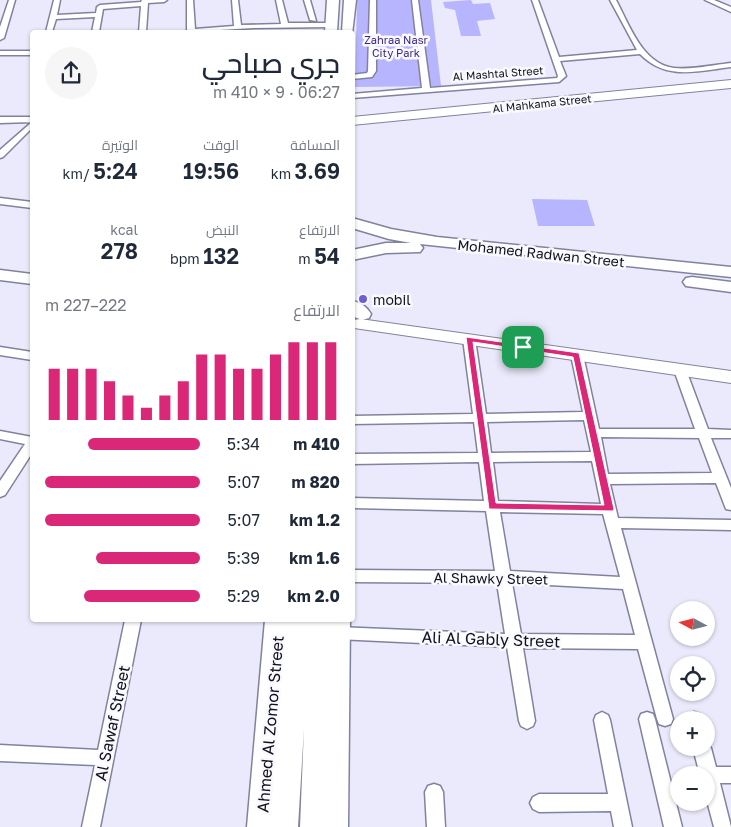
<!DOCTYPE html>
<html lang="ar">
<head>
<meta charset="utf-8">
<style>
	:root { --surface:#fff; --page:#f6f6f7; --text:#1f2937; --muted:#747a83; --accent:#db2777 }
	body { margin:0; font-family:"Golos Text",Cairo,sans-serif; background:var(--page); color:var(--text); direction:rtl; height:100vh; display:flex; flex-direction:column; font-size:19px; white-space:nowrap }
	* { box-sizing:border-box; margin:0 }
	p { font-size:16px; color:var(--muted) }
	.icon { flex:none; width:28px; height:28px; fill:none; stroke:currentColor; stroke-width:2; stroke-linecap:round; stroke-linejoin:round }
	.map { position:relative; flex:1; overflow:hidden; direction:ltr }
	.panel { position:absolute; left:30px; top:30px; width:325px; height:592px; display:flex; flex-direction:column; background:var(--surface); border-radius:5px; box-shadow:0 1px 4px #0004; direction:rtl }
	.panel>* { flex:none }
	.needle { width:32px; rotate:277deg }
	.controls { position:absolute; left:670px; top:601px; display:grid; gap:10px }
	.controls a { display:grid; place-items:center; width:45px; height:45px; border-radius:50%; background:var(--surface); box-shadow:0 1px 4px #0004; font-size:25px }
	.pin { position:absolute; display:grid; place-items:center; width:42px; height:42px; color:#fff; margin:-21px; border-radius:10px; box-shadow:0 2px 8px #0006 }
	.round { display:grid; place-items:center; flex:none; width:52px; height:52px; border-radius:26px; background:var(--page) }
	.summary { display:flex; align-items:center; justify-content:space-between; height:85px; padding:0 15px }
	h1 { font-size:28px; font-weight:600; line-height:38px }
	.stats { display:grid; grid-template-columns:repeat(3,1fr); gap:8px; height:85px; padding:5px 15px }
	.stats div { display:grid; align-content:center }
	.stats b { font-size:21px; font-weight:600 }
	.stats small { font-size:14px; font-weight:400 }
	.stats p { font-size:14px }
	.chart { height:140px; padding:10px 15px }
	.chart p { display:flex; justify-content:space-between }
	.chart svg { width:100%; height:90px; margin-top:5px; stroke:var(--accent); stroke-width:6 }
	ul { padding:0 15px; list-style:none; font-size:16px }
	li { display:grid; grid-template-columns:80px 60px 1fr; align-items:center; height:38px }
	li i { height:12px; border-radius:6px; background:var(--accent) }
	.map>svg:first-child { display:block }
</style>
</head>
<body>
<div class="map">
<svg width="731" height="827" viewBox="0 0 731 827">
	<rect width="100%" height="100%" fill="#eaeafc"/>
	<path fill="#b7b5fe" d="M357 0H431L441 86 355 87Z
		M471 0 473 4 490 3 495 19 477 21 481 36H461L455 10 445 8 443 2Z
		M532 199 587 200 595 226H538Z"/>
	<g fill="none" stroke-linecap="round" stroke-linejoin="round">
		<defs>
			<path id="street" d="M9 0H15L4 38 0 40V27Z
				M54 0H60L57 15 96 13 97 7 100 5 141 2 142 0H167L164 2 148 3 146 32H139L141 6 103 9 99 32H92L95 17 56 19 52 32H46Z
				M187 0H193L195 29 234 26 232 0H238L241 25 281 24 276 0H282L288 23H331L335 25 331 27 254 28 186 32 187 30Z
				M304 0H310L316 21 310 20Z
				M370 0H376V71L372 77 352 79V75L367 73 368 71Z
				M412 0H418L430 88 557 78 558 76 532 0H538L559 57 637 50 610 0H616C629 24 642 64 674 68 692 70 712 65 731 63V67C698 71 666 81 640 54L560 61 566 76 559 82 352 98V94L422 88Z
				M705 0H714L731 7V12Z
				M0 51H32V55H0Z
				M0 117H32V128L3 157 0 158V150L32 122 0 123Z
				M0 198 32 202V208L0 204Z
				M469 335 475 339 486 414 583 412 571 355 577 351 583 355 599 429H695L674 370 680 366 686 370 708 429 731 430V438H711L731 488V510L726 509 716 483 610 484 618 518 731 520V530L621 528 673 719 671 724 665 726 659 724 657 719 638 649 523 648 535 721 533 726 527 729 521 726 519 721 507 647 337 639 332 638 329 633 332 628 337 627 505 634 497 583 352 582V570L495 571 486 511 352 508V498L484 501 479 462 352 464V454L478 453 474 422 352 424V416L473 414 463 339ZM584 420 591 452 491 453 487 422ZM601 437 699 438 712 473 608 474ZM592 461 601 504 498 501 493 462ZM500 512 603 514 620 577 510 571ZM512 583 623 589 635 635 521 634Z
				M0 347 32 352V360L0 355Z
				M0 431 32 437V453L5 495 0 497V481L25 444 0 439Z
				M125 620H141L100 827H82L95 765 0 761V745L98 750Z
				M602 712 608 715 610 720 632 827H614L611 811 539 812 533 809 530 803 533 797 539 794H608L594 720 596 715Z
				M647 712 653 714 655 719 682 827H664L639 719 641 714Z
				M694 712 700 714 702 720H686L688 714Z
				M706 742 711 748 716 767H731V783H720L731 827H714L706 797V775H700L693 748H706Z
				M434 784 440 786 443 792 445 827H427L425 792 428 786Z"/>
			<path id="secondary" d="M731 80V88L352 125V117Z
				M360 319 731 371V383L354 328 352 325 354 320Z"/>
			<path id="primary" d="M327 0H339L337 32H325Z
				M344 0H356L352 34V32H342Z
				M352 218 391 229 437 237 731 267V277L420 244 423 248 420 252 386 253 352 260V250L386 243H411L389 239 352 228Z
				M0 270 32 274V284L0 280Z
				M692 277 731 282V292L686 286 683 282 686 278Z
				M352 301C360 302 367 307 371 314L369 318 362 320 352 316Z
				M265 620H350L348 827H300L304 728 298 827H247Z"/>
		</defs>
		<use href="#street" stroke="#81829d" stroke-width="3"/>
		<use href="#secondary" stroke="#81829d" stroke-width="2"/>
		<use href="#primary" stroke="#81829d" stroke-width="3"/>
		<use href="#street" fill="#fff" fill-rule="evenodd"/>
		<use href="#secondary" fill="#fff" fill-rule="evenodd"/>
		<use href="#primary" fill="#fff" fill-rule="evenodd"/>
	</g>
	<path fill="#db2777" stroke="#fff" fill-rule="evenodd" d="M466 337 579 353 614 509 613 511 489 509ZM473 342 573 357 604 505 496 503Z"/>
	<circle fill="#6d5dd7" stroke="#f9f9ff" stroke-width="2" cx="363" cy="299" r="5"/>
	<g text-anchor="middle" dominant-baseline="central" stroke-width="5" stroke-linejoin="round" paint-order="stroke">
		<g font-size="11" fill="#392785" stroke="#f9f9ff">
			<text x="396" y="39">Zahraa Nasr<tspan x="396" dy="13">City Park</tspan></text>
		</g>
		<g font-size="11" fill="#12121c" stroke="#f9f9ff">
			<text transform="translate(498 73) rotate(-4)">Al Mashtal Street</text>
			<text transform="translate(542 103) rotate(-6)">Al Mahkama Street</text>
		</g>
		<g font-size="14" fill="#12121c" stroke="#f9f9ff">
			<text transform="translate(541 253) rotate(6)">Mohamed Radwan Street</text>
			<text transform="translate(491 578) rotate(1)">Al Shawky Street</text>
		</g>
		<g font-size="14" fill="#12121c" stroke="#f9f9ff" text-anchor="start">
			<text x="373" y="299">mobil</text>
		</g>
		<g font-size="16" fill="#12121c" stroke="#f9f9ff">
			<text transform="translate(491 639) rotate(2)">Ali Al Gably Street</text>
			<text transform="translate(112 723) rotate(-78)">Al Sawaf Street</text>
			<text transform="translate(270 724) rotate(-85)">Ahmed Al Zomor Street</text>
		</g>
	</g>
</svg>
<div class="controls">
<a><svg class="needle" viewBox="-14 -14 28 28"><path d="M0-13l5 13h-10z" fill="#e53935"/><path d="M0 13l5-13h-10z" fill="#747a83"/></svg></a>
<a><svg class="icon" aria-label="locate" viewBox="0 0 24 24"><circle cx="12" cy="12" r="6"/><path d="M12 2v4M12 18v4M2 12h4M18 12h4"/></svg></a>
<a>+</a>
<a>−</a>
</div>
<div class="pin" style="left:523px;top:347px;background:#1e9e55"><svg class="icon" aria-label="arrive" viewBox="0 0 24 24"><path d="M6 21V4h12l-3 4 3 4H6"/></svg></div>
<section class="panel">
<div class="summary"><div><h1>جري صباحي</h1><p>06:27 · 9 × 410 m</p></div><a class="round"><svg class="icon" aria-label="share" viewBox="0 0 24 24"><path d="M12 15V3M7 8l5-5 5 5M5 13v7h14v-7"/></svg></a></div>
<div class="stats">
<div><p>المسافة</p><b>3.69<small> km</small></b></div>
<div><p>الوقت</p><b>19:56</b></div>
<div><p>الوتيرة</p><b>5:24<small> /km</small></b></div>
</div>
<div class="stats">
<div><p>الارتفاع</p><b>54<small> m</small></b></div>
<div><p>النبض</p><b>132<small> bpm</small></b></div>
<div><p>kcal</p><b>278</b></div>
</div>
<div class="chart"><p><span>الارتفاع</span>222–227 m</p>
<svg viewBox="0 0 160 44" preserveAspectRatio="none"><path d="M5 44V19M15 44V19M25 44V19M35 44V25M45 44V32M55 44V38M65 44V32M75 44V25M85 44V12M95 44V12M105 44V19M115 44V19M125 44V12M135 44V6M145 44V6M155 44V6"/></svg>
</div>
<ul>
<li><b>410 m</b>5:34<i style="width:72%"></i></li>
<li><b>820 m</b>5:07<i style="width:100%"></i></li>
<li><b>1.2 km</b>5:07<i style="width:100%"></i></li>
<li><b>1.6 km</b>5:39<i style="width:67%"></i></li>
<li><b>2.0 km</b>5:29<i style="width:75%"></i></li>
</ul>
</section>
</div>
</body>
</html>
